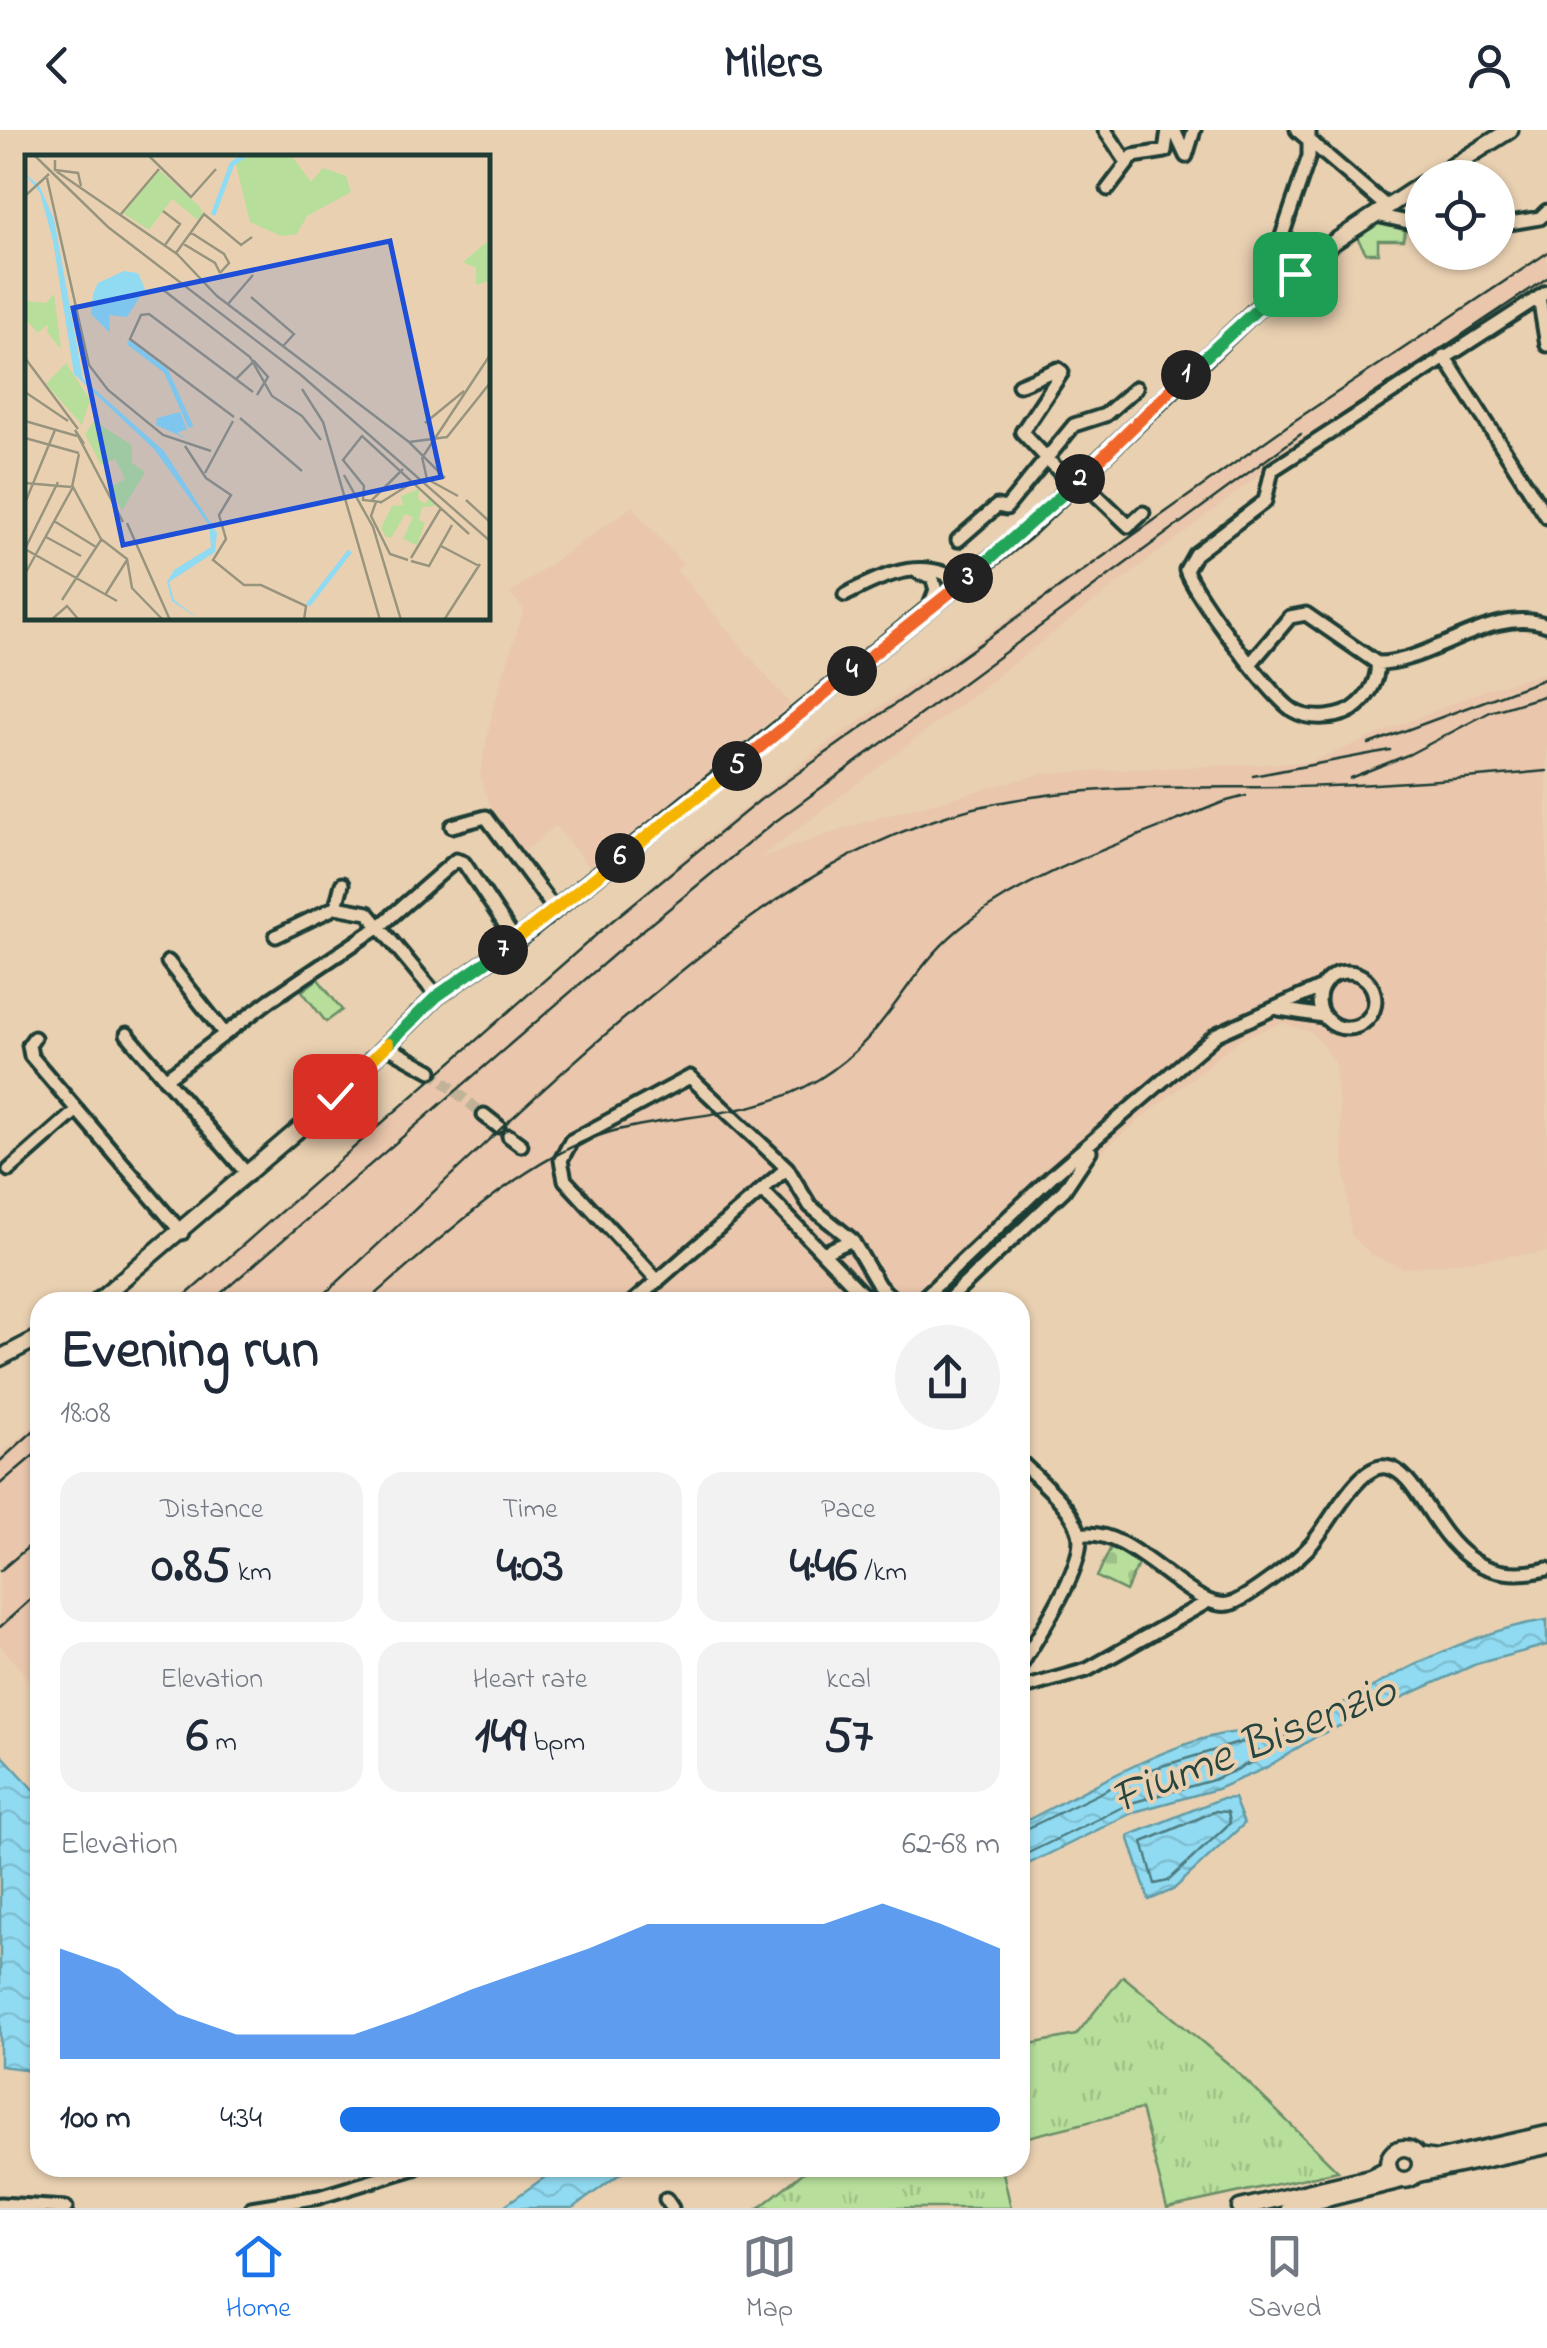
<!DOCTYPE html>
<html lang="en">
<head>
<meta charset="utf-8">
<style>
	:root { --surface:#fff; --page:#f2f2f3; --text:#1f2937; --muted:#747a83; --line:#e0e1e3; --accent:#1a73e8 }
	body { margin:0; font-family:"Indie Flower",sans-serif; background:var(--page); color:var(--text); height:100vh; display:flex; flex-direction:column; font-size:38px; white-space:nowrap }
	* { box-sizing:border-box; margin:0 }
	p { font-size:32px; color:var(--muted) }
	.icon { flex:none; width:55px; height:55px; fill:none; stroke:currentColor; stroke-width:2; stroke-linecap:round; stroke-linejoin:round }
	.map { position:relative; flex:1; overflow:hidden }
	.panel { position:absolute; left:30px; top:1162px; width:1000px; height:885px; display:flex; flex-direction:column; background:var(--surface); border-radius:30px; box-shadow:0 2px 8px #0004 }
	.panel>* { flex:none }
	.tools { position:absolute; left:1405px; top:30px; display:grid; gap:20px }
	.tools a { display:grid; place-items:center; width:110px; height:110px; border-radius:50%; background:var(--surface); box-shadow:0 2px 8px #0004; font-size:50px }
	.pin { position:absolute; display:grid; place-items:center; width:85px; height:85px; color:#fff; margin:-42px; border-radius:20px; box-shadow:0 5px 15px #0006 }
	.km { position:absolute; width:50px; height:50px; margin:-25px; border-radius:50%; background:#222; color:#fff; font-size:28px; line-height:50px; text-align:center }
	.round { display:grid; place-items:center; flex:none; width:105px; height:105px; border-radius:52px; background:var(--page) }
	.summary { display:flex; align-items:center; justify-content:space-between; height:170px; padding:0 30px }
	h1 { font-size:55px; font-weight:800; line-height:75px }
	.stats { display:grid; grid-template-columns:repeat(3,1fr); gap:15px; height:170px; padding:10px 30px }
	.stats div { display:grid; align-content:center; border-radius:25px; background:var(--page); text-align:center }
	.stats b { font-size:50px; font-weight:800 }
	.stats small { font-size:28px; font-weight:400 }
	.stats p { font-size:28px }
	.chart { height:280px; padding:20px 30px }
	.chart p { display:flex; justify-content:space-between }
	.chart svg { width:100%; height:180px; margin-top:10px; fill:var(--accent); opacity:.7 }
	ul { padding:0 30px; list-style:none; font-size:32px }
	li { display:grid; grid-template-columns:160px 120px 1fr; align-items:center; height:75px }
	li i { height:25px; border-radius:12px; background:var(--accent) }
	header { display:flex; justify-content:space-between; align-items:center; height:130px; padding:0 30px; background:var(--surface); font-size:45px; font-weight:800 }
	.dock { display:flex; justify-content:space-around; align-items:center; height:140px; border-top:2px solid var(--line); background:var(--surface); font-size:28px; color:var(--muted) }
	.dock a { display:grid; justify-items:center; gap:5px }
	.dock .selected { color:var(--accent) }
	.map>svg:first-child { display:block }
</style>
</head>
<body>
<header><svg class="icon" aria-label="back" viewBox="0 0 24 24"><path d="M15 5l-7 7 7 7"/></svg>Milers<svg class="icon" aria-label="person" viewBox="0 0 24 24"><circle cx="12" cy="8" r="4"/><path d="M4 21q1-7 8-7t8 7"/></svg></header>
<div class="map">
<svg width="1547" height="2078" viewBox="0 0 1547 2078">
	<defs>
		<pattern id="grass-tufts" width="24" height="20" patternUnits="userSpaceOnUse" patternTransform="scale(2.5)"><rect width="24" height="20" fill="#b7df9b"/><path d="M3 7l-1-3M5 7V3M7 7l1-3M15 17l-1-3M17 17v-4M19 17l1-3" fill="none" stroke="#9dc086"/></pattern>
		<pattern id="cemetery-stones" width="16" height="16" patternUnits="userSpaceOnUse" patternTransform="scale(2.5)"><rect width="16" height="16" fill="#b7df9b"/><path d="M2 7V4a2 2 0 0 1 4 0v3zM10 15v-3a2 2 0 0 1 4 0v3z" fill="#9dc086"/></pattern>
		<pattern id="water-waves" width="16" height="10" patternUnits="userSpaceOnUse" patternTransform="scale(2.5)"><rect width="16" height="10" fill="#91dbf2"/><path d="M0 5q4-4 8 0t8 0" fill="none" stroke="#7dbdd0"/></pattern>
	</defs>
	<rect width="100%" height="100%" fill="#e9d0b1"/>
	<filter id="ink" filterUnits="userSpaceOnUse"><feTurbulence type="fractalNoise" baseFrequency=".01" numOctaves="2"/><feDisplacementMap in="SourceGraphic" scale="20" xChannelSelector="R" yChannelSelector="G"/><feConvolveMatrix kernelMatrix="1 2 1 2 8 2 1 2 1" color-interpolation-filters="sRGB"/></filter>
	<g filter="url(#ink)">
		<path fill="#e9c6ac" d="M1547 120V154L1263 342 760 728 868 691 1044 643 1311 632 1488 559 1547 542V1122L1402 1138 1370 1124 1351 1105 1335 932 1313 903 1283 893 1240 909 1110 1014 958 1172H174L704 710 829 612Z
			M632 377 682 434 677 441 790 574 592 739 555 696 523 722 491 676 480 645 493 579 524 479 510 463Z
			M40 1290V1563L0 1515V1324Z"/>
		<path fill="url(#grass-tufts)" stroke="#6b8e68" stroke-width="2.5" d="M1123 1846 1231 1936 1338 2041 1167 2078 1141 1979 1020 2009V1916L1076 1905Z
			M809 2038H1002L1011 2078H759Z"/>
		<path fill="url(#cemetery-stones)" stroke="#6b8e68" stroke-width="2.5" d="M1112 1415 1141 1428 1126 1461 1097 1447Z"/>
		<path fill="#b7df9b" stroke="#6b8e68" stroke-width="2.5" d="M1378 91 1406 98 1403 110H1378V123H1366L1355 104Z
			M318 849 342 880 326 892 302 861Z"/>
		<path fill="url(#water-waves)" stroke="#639ca6" stroke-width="2.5" d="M1547 1490V1515L1476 1534 1317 1606 1264 1639 1217 1659 1134 1682 1020 1738V1694C1076 1666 1180 1604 1241 1602 1254 1602 1262 1613 1277 1611 1355 1567 1457 1502 1547 1490Z
			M0 1623 40 1666V1951L24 1939 0 1936Z
			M1234 1668 1244 1694 1173 1760 1149 1770 1128 1706 1220 1669Z
			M558 2038H628L573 2078H501Z"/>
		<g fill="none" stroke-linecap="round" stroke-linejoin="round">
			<path stroke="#4d7c80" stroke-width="2.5" d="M1216 1681 1228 1682 1230 1693 1168 1751 1155 1754 1143 1712Z
				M1020 1702 1145 1641 1242 1612 1263 1624 1260 1629 1213 1650 1131 1673 1020 1727"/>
			<path stroke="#c1b398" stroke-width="11" stroke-dasharray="11 5.5" stroke-linecap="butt" d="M431 941 484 985"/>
			<defs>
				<path id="minor" d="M1105 0 1126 31
					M1174 0 1186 26
					M1297 0 1387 77
					M1186 26 1194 0
					M1108 59 1133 26 1165 21 1168 0
					M1376 85 1422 95
					M1498 95 1540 88 1547 81
					M1287 150 1282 106 1309 26V0
					M1547 162 1272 340 1265 371 1195 424 1186 440C1195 465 1271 567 1294 581 1311 591 1344 589 1359 574 1370 564 1379 548 1377 533 1432 533 1492 474 1547 495
					M1539 167 1547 215
					M1444 226 1547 387
					M1019 255 1058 239 1062 242 1022 302 1072 355
					M1080 349 1129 396 1143 383
					M958 410 997 376 1006 378 1074 295 1105 285 1136 258
					M919 443 932 447 936 460 929 478
					M845 465C875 449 911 431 946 444L956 459
					M1251 533 1290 487 1306 484 1377 533
					M452 696 486 687 555 780
					M342 754 336 777 368 783 437 866
					M276 806 336 777
					M168 832 224 903
					M1319 870a28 28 0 1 1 56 0a28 28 0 1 1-56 0Z
					M1279 879 1323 886
					M127 904 248 1045
					M34 908 29 915 31 926 182 1103
					M386 916 431 941
					M165 949 270 870 380 796 456 730 464 733 516 811
					M484 985 498 996
					M509 1006 521 1015
					M9 1040 77 980
					M762 1060 870 1172
					M825 1122 852 1110
					M658 1151 565 1050 561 1030 571 1011 690 947 787 1038
					M633 1172 787 1038 810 1076 852 1110 879 1156 896 1172
					M919 1172 1054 1044 1217 904 1322 857
					M946 1172 1064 1060 1090 1021
					M1020 1331C1039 1351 1072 1375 1079 1403 1087 1435 1036 1508 1020 1537
					M1080 1405C1133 1393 1196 1491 1235 1472 1254 1463 1295 1432 1309 1417 1328 1398 1358 1333 1386 1337 1430 1342 1439 1467 1547 1439
					M1020 1559 1087 1540 1207 1472
					M666 2069 672 2078
					M0 2074 66 2078
					M251 2078 319 2067 415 2038"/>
				<path id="major" d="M1434 48 1510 0
					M96 1172 313 987 437 866 516 811 1025 401 1287 150 1331 114 1422 54
					M0 1228 40 1207
					M1388 2034a16 16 0 1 1 32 0a16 16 0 1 1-32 0Z
					M1418 2026 1437 2029 1547 2004
					M1418 2044 1547 2016
					M1240 2078 1370 2047 1389 2038
					M1289 2078 1402 2050"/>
			</defs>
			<use href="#minor" stroke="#1f3d34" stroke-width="19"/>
			<use href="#major" stroke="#1f3d34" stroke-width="21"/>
			<use href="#minor" stroke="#e9d0b1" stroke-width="11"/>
			<use href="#major" stroke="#e9d0b1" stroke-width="14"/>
			<path stroke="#1f3d34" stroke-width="2.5" d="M1294 317 1547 148
				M1369 614 1547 548
				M1253 646 1390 620
				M1350 648 1410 624 1490 582 1547 565
				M178 1172 612 791 760 670 1294 291 1547 123
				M211 1172 631 810 772 694 1301 304
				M316 1172C422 1075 523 973 633 881 741 790 855 701 997 673 1092 654 1187 658 1283 657 1371 656 1459 649 1547 641
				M367 1172C432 1116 524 1028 607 1003 677 983 755 989 819 949 888 907 902 847 958 800 1028 741 1138 708 1223 672L1246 666
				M0 1331 40 1295
				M0 1354 40 1320
				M0 1441 40 1407
				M0 1497 40 1461"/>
		</g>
	</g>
	<g fill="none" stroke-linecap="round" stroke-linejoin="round" filter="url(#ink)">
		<defs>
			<path id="split-1" d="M1186 245 1295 144"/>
			<path id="split-2" d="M1080 349 1186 245"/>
			<path id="split-3" d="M968 448 1080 349"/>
			<path id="split-4" d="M852 541 968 448"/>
			<path id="split-5" d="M737 636 852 541"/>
			<path id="split-6" d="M620 728 737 636"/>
			<path id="split-7" d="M503 820 620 728"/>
			<path id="split-8" d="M388 914 437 866 503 820"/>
			<path id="split-9" d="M335 966 388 914"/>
		</defs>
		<use href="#split-1" stroke="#fff" stroke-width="20"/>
		<use href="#split-2" stroke="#fff" stroke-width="20"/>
		<use href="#split-3" stroke="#fff" stroke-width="20"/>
		<use href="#split-4" stroke="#fff" stroke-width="20"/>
		<use href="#split-5" stroke="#fff" stroke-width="20"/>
		<use href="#split-6" stroke="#fff" stroke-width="20"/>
		<use href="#split-7" stroke="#fff" stroke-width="20"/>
		<use href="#split-8" stroke="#fff" stroke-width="20"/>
		<use href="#split-9" stroke="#fff" stroke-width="20"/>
		<use href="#split-1" stroke="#22a559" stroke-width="12"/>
		<use href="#split-2" stroke="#f0652b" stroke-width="12"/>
		<use href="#split-3" stroke="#22a559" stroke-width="12"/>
		<use href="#split-4" stroke="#f0652b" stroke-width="12"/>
		<use href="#split-5" stroke="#f0652b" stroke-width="12"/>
		<use href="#split-6" stroke="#f5b400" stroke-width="12"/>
		<use href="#split-7" stroke="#f5b400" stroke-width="12"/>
		<use href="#split-8" stroke="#22a559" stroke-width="12"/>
		<use href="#split-9" stroke="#f5b400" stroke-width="12"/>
	</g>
	<g text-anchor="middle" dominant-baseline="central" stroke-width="8" stroke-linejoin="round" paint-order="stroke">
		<g font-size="48" font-style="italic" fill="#25453e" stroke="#e9d0b1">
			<text transform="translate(1254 1616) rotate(-22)">Fiume Bisenzio</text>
		</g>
	</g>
	<g transform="translate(25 25)">
		<rect width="465" height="465" fill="#e9d0b1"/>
		<path d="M69 266 107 290V308L120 317 97 356 86 332 100 324 90 304 76 310 60 279Z" fill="#b7df9b"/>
		<path d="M216 0H266L286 27 298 13 321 21 326 37 282 61 272 79 256 81 225 67 211 10ZM462 87 465 126 451 130V113L438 107Z" fill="#b7df9b"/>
		<path d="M134 15 174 51 178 58 173 65 147 44 124 75 98 58ZM29 139 36 193H35L22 177 23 169 13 178 0 164V146L21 148ZM41 208 65 245 57 270 21 229ZM394 334 393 344 400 349 405 341 410 351 397 352 394 365 400 368 392 390 378 384 388 362 380 359 367 382H361L356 373 367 351 378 350 376 341Z" fill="#b7df9b"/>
		<path d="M0 19 14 30 29 64 58 224 139 296 192 378 190 397 144 427 149 445 175 465 147 446 142 427 149 415 186 392 184 370 129 294 49 219 28 86 15 38ZM99 116 113 118 120 134 102 162 84 160 85 178 66 159 68 139 73 128ZM155 257 162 274 152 278 164 285 131 270 132 263Z" fill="#91dbf2"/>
		<path fill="none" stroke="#91dbf2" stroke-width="5" d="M188 60 207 9 220 0M103 187 141 216 166 272M283 450 325 396"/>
		<path fill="none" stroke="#98957f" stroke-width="2.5" d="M9 0 83 72 276 220 465 386M123 0 166 42 191 14M30 5V15L53 18 56 31M31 16 152 99 192 141 384 287 420 323M22 23 64 210 83 235 138 280 186 296M0 41 24 19M138 56 155 69 140 90M96 59 134 14M165 77 199 99 204 108 195 118M157 88 190 108 195 118M151 98 179 59 216 90 227 82M137 134 225 202 247 241 277 261 296 285M226 142 269 179 258 191M203 149 228 120M0 203 53 274M211 224 229 206 243 222 232 240M277 234 298 267 355 465M0 237 43 266M209 262 105 184 116 160 124 159 228 237M215 263 277 316M0 266 52 281M400 268 439 236M0 283 54 298M384 287 422 282 465 228M59 289 50 275 98 367M160 291 181 323 206 340 194 360 201 384 188 405 219 430H236L281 451 279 465M399 300 465 200M397 302 402 324 433 341M180 318 208 266M319 320 348 372 376 465M33 327 0 394 92 446M0 328 46 332M47 332 54 299M441 345 465 367M346 346 378 314M351 347 346 361 365 399 383 405M356 347 338 345 339 331 318 305 337 281 444 379M0 348 30 275M355 348 390 326M29 366 71 392M102 368 145 465M21 382 56 401M416 391 454 411M386 403 416 353M386 406 404 411 427 370M0 419 48 332 76 384 102 404 107 433 138 465M80 440 102 405M37 445 76 385M26 465 42 451 54 465M419 465 455 409"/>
		<path fill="#1d4ed8" fill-opacity="0.15" stroke="#1d4ed8" stroke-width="5" d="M365 86 416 322 98 390 48 153Z"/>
		<rect width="465" height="465" fill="none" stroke="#1f3d34" stroke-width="5"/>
	</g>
</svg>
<div class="tools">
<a><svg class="icon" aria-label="locate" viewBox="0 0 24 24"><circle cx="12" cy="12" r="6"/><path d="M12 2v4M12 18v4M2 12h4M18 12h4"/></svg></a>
</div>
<div class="pin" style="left:1295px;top:144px;background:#1e9e55"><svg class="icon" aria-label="arrive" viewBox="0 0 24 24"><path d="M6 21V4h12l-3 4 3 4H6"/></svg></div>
<div class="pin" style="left:335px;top:966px;background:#d93025"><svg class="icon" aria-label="check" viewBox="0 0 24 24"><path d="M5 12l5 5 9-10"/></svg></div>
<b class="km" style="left:1186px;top:245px">1</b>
<b class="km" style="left:1080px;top:349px">2</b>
<b class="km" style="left:968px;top:448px">3</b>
<b class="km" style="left:852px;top:541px">4</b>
<b class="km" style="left:737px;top:636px">5</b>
<b class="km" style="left:620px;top:728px">6</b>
<b class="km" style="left:503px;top:820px">7</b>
<section class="panel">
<div class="summary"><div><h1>Evening run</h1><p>18:08</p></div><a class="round"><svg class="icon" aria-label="share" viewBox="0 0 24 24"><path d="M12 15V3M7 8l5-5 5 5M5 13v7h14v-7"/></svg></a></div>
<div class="stats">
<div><p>Distance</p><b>0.85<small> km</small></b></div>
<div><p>Time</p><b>4:03</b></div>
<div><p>Pace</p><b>4:46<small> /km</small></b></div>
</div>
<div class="stats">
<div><p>Elevation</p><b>6<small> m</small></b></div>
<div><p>Heart rate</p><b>149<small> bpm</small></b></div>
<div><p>kcal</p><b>57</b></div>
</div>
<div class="chart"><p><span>Elevation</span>62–68 m</p>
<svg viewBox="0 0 160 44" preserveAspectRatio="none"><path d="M0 44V17L10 22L20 33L30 38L40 38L50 38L60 33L70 27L80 22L90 17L100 11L110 11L120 11L130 11L140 6L150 11L160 17V44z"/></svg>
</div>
<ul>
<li><b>100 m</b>4:34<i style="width:100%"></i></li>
</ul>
</section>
</div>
<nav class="dock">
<a class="selected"><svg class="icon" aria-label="home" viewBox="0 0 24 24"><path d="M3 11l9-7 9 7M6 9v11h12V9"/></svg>Home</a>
<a><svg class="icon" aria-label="map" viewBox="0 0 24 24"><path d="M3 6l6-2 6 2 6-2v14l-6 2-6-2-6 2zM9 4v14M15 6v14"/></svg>Map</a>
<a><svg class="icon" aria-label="saved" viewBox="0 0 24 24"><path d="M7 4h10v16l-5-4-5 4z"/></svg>Saved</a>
</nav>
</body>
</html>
